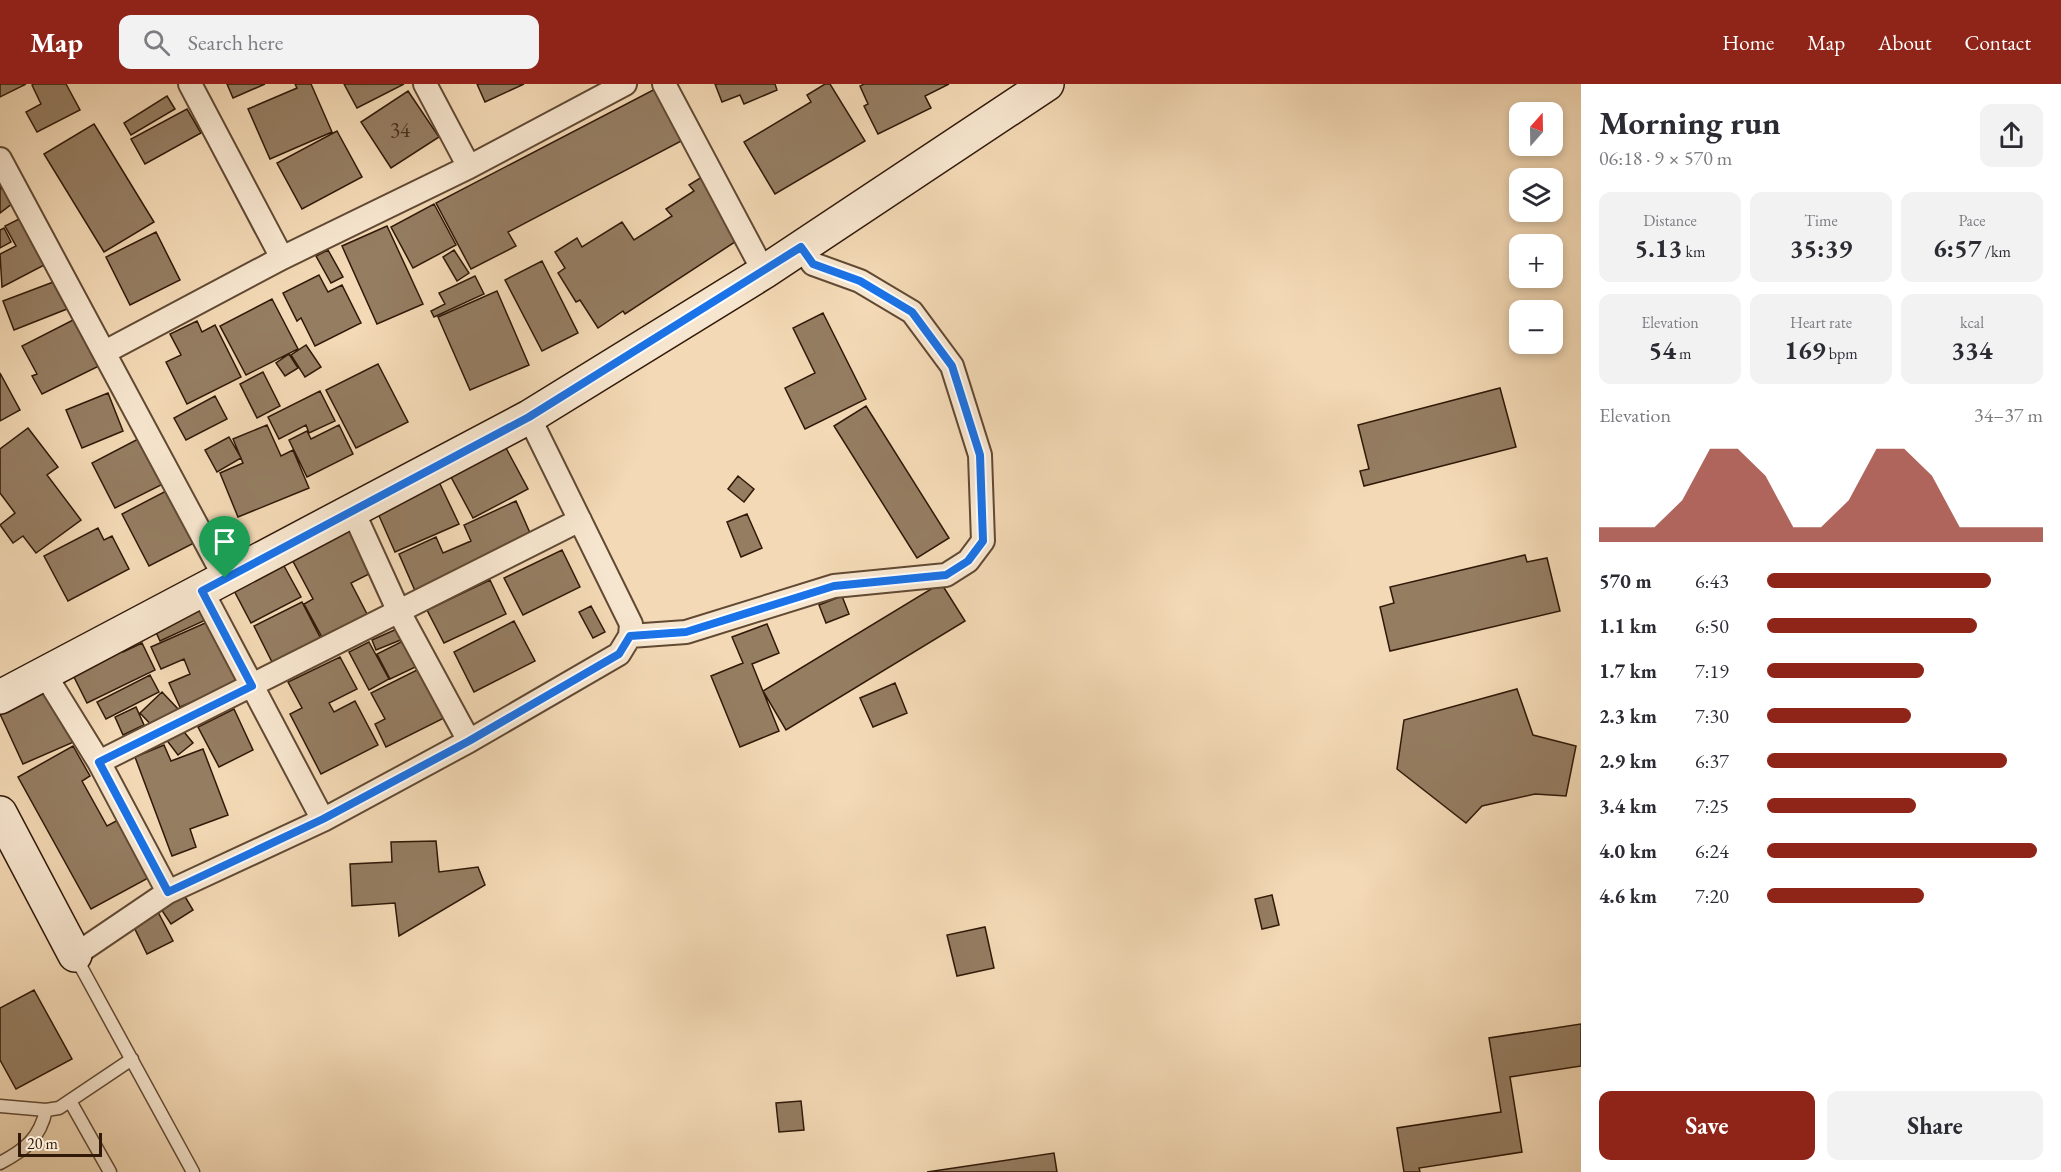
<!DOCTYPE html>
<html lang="en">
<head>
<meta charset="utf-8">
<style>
	:root { --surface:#fff; --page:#f2f2f3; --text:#2b2b33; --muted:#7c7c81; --accent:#8f2418 }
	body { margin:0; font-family:"EB Garamond",serif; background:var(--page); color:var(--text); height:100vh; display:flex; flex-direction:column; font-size:22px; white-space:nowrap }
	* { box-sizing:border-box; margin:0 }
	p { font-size:20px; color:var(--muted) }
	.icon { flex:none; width:33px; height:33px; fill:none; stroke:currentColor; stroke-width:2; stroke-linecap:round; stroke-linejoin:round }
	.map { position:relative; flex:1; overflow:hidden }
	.drawer { display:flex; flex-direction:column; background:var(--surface); width:480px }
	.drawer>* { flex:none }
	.needle { width:39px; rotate:20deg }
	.tools { position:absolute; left:1509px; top:18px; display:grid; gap:12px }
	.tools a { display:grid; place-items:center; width:54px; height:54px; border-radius:12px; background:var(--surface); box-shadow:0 3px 9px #0003; font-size:30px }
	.scale { position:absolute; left:18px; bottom:15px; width:84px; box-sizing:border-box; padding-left:6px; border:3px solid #301908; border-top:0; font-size:16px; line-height:21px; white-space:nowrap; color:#301908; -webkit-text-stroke:4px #f7e6cf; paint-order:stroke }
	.pin { position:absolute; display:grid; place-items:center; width:51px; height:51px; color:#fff; margin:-62px -26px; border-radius:50% 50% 50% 0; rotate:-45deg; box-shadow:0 0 6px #0007 }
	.pin .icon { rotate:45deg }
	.round { display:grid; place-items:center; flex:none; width:63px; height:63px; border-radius:12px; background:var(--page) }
	.summary { display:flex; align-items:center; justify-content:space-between; height:102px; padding:0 18px }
	h1 { font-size:33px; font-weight:700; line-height:45px }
	.stats { display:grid; grid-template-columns:repeat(3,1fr); gap:9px; height:102px; padding:6px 18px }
	.stats div { display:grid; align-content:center; border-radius:12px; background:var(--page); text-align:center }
	.stats b { font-size:26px; font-weight:700 }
	.stats small { font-size:16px; font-weight:400 }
	.stats p { font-size:16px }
	.chart { height:168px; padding:12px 18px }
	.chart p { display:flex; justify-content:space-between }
	.chart svg { width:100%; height:108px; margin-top:6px; fill:var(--accent); opacity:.7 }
	.cta { display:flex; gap:12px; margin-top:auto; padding:12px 18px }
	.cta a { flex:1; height:69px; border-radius:12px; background:var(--accent); color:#fff; font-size:24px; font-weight:700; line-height:69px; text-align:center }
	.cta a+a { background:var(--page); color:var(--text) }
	ul { padding:0 18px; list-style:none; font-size:20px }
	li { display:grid; grid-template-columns:96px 72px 1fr; align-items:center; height:45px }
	li i { height:15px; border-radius:8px; background:var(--accent) }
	header { display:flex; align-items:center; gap:36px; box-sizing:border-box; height:84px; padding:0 30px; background:var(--accent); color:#fff }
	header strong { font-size:28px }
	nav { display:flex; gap:33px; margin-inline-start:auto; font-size:21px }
	.search { width:420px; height:54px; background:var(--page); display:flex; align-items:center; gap:15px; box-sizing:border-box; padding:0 21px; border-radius:12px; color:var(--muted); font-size:22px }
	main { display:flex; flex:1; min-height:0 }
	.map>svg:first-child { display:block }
</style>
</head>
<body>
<header>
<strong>Map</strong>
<div class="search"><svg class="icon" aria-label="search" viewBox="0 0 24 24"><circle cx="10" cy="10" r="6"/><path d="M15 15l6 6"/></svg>Search here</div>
<nav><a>Home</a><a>Map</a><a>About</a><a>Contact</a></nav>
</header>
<main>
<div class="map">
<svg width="1581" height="1088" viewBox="0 0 1581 1088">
	<rect width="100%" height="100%" fill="#f3d9b5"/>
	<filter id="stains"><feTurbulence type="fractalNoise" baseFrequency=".00333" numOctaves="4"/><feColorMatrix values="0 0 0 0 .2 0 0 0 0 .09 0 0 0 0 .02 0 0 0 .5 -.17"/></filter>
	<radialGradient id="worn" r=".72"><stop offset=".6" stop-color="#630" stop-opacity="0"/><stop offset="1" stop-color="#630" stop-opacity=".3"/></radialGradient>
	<path fill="#957d62" stroke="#301908" stroke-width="1.5" d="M0 0H26L0 13Z
		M34 0H66L80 26 37 48 26 28 41 20 32 1Z
		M227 0H265L233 14Z
		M295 0H311L332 48 270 75 248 25 297 4Z
		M344 0H404L357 24Z
		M477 0H524L485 18Z
		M715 0H775L777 6 744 20 740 11 722 18Z
		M825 0H830L865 57 775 110 744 58 811 18 807 11Z
		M864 0H949L925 12 931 24 878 50 864 22 868 20 860 2Z
		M659 3 687 54 508 148 516 162 471 185 436 119Z
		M408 7 439 53 391 84 361 38Z
		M167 12 175 25 131 51 124 39Z
		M187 25 201 49 145 80 131 55Z
		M94 40 154 138 104 168 44 70Z
		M337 47 362 93 302 125 277 79Z
		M705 91 744 152 625 230 623 227 598 244 580 216 576 218 558 189 565 184 555 168 577 154 582 163 622 138 634 156 672 132 666 125 694 107 689 101Z
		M0 102 13 119 0 129Z
		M434 120 456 161 413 184 391 143Z
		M27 131 52 177 2 203 0 170 16 162 5 142Z
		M387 142 423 220 377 240 342 162Z
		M4 144 11 158 0 164V146Z
		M156 148 180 196 130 221 106 173Z
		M328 166 343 193 331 199 316 172Z
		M454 166 469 189 457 197 443 173Z
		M542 177 578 249 542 267 505 196Z
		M319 191 328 208 342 201 361 239 315 262 301 234 297 237 283 209Z
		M475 192 484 210 434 233 431 227 445 220 439 209Z
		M56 197 67 225 14 246 3 217Z
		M497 207 529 281 470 306 438 233Z
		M272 215 298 265 246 291 220 242Z
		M823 229 866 315 805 345 785 304 815 289 793 244Z
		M75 235 99 282 42 310 32 292 37 290 22 262Z
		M197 237 202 248 215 241 241 293 187 320 166 278 181 271 170 250Z
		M306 261 321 283 305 293 291 271Z
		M289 270 298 284 285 292 276 279Z
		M378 280 408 338 356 364 326 306Z
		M263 288 280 322 257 334 240 300Z
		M0 289 20 326 0 337Z
		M1500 304 1516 363 1364 402 1360 387 1369 385 1358 341Z
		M320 307 335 337 309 349 306 341 279 355 268 333Z
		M108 309 123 347 82 364 66 326Z
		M215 312 227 335 186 356 174 334Z
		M866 322 949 454 917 474 834 342Z
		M267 341 281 372 293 366 309 404 238 433 220 389 243 379 233 355Z
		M339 341 353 370 307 393 289 356 307 347 311 355Z
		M28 344 58 383 47 391 81 436 36 469 23 452 13 459 0 441 15 429 0 409V365Z
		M229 353 241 374 217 388 205 366Z
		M140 354 163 400 115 424 92 379Z
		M506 364 528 405 473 434 451 393Z
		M738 392 754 405 744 418 728 405Z
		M439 398 459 440 395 468 376 425Z
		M168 406 196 458 149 482 122 430Z
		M516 417 534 458 416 509 399 470 436 453 443 469 471 457 464 441Z
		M747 430 762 464 741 473 727 438Z
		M348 437 375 487 351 499 368 532 323 555 304 520 313 515 288 468Z
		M98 444 104 456 112 452 129 485 68 517 44 472Z
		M562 466 580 503 523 531 504 494Z
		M278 471 301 513 251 539 229 497Z
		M1525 471 1527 478 1547 474 1560 527 1390 567 1380 523 1394 519 1390 503Z
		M490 496 506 530 444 559 427 526Z
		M941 499 965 537 786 646 763 607Z
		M842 512 849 530 826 539 819 521Z
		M201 514 210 534 160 557 151 537Z
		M302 518 323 559 275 584 254 542Z
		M591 522 605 548 593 554 579 528Z
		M212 536 239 598 180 623 169 599 190 590 184 575 161 585 151 563Z
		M514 537 535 577 474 608 454 568Z
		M767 540 779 569 752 580 779 647 740 663 711 592 743 579 732 553Z
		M399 544 403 555 376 566 372 556Z
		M411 553 424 579 390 595 377 570Z
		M117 557 123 568 142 559 155 586 87 619 68 581Z
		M369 558 389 595 369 606 349 568Z
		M340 573 357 605 329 619 334 628 355 617 378 661 321 690 290 630 302 624 288 598Z
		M427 581 452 630 386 663 375 640 385 635 371 609Z
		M150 591 159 608 106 635 97 618Z
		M45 595 76 657 23 680 0 630V616Z
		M895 599 907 629 873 643 860 614Z
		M1517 605 1533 651 1576 662 1566 712 1535 710 1482 722 1466 739 1397 685 1404 636Z
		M162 608 179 626 157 647 140 629Z
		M136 623 144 641 123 651 115 633Z
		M234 625 253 666 219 683 198 643Z
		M180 643 193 659 178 671 165 654Z
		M164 661 171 677 203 665 228 731 190 745 196 763 172 772 135 673Z
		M73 662 90 692 82 697 107 742 118 736 150 793 91 825 18 693Z
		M436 757 439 788 478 783 485 801 399 852 395 819 352 822 350 780 392 778 391 758Z
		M184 811 193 826 171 840 161 825Z
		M1272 811 1279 841 1262 845 1255 815Z
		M157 826 173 857 147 870 132 839Z
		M985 843 994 884 957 892 947 851Z
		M34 906 72 975 16 1005 0 976V924Z
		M1581 940V982L1510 993 1522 1068 1419 1084 1420 1088H1404L1397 1044 1501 1028 1489 954Z
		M801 1017 804 1046 779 1048 776 1019Z
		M1054 1069 1057 1088H927Z"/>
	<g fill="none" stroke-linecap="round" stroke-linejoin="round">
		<defs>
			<path id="lane" d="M75 872 193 1088
				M70 1017 110 1088
				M0 1022 46 1026 59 1024 132 975
				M0 1079C25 1066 40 1054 46 1026"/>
			<path id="street" d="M190 0 282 174
				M425 0 469 83
				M664 0 764 188
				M0 75 225 494
				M105 268 282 174 469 83 625 0
				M352 425 399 528 469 657
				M202 507 323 736
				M630 552 686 548 834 502 946 491 968 477 983 457 980 371 952 282 912 228 860 197 813 180 801 163
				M44 589 99 678 168 808
				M99 678 580 436
				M75 871 168 808 323 736 469 657 619 570 630 552 631 540 529 333"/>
			<path id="secondary" d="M0 613 529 333 764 188 1047 0
				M0 729 75 871"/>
		</defs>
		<use href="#lane" stroke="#614933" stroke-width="15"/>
		<use href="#street" stroke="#614933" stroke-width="26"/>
		<use href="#secondary" stroke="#301908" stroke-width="36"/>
		<use href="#lane" stroke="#f7e6cf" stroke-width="12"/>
		<use href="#street" stroke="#f7e6cf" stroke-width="22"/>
		<use href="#secondary" stroke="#f7e6cf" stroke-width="33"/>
	</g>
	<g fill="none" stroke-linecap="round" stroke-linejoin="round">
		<defs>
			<path id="route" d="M801 163 813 180 860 197 912 228 952 282 980 371 983 457 968 477 946 491 834 502 686 548 630 552 619 570 469 657 323 735 168 808 99 678 252 602 202 507 529 333Z"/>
		</defs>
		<use href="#route" stroke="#fff" stroke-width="12"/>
		<use href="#route" stroke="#1a73e8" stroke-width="8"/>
	</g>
	<g text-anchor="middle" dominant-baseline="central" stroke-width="4.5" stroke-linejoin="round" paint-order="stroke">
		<g font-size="21" fill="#49321e">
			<text x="400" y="45">34</text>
		</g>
	</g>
	<rect width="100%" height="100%" filter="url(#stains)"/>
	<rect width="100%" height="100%" fill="url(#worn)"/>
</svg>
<div class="tools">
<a><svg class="needle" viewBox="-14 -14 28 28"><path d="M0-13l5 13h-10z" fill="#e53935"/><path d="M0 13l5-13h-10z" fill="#7c7c81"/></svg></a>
<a><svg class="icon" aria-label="layers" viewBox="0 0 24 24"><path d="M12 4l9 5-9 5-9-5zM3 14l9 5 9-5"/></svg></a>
<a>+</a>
<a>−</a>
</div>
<div class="scale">20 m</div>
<div class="pin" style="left:225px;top:494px;background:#1e9e55"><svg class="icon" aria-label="arrive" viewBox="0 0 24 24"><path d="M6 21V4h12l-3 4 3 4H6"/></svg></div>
</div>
<section class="drawer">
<div class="summary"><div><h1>Morning run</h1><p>06:18 · 9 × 570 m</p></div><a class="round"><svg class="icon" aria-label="share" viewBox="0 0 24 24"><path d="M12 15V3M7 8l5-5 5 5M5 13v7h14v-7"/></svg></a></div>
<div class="stats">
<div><p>Distance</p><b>5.13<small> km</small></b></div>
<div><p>Time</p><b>35:39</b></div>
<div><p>Pace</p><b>6:57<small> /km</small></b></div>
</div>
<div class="stats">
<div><p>Elevation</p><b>54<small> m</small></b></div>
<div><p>Heart rate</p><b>169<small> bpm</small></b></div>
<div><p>kcal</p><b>334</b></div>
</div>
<div class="chart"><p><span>Elevation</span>34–37 m</p>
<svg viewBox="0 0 160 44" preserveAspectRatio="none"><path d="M0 44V38L10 38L20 38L30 27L40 6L50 6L60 17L70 38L80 38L90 27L100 6L110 6L120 17L130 38L140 38L150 38L160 38V44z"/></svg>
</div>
<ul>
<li><b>570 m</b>6:43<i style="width:81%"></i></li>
<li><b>1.1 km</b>6:50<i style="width:76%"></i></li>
<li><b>1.7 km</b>7:19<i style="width:57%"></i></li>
<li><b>2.3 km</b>7:30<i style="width:52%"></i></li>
<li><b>2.9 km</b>6:37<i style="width:87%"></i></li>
<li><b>3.4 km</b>7:25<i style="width:54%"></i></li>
<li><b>4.0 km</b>6:24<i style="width:98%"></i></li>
<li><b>4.6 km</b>7:20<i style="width:57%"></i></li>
</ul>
<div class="cta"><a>Save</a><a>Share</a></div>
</section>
</main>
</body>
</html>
